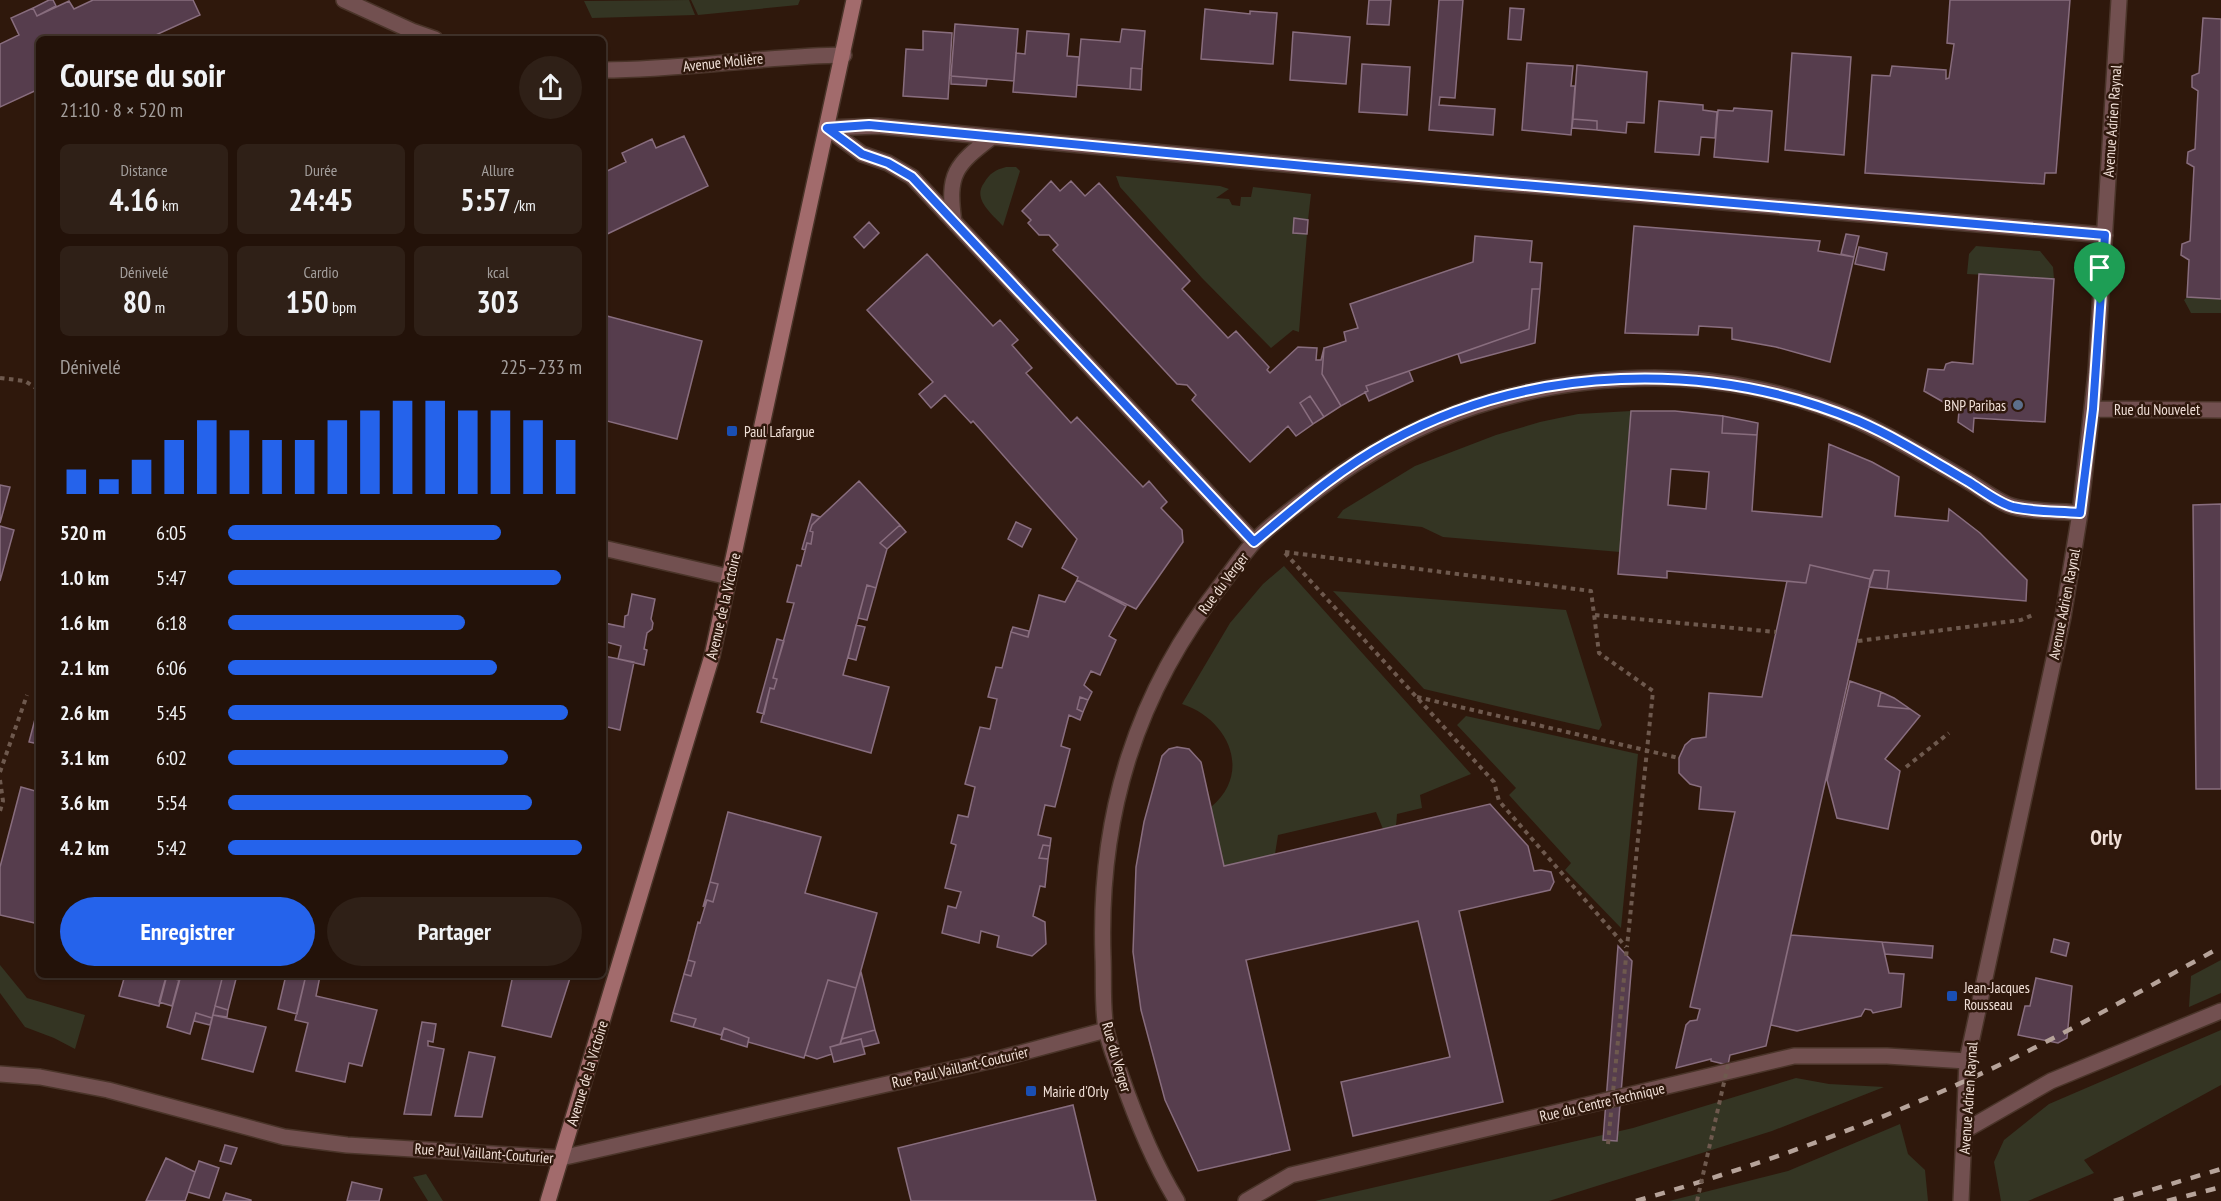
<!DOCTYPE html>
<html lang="fr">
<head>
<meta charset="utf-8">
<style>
	:root { --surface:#231209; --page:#2f2017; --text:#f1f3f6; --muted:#a39e9c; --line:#40322a; --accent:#2563eb }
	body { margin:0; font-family:"PT Sans Narrow",sans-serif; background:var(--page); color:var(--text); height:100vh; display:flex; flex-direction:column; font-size:22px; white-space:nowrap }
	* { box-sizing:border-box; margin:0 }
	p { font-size:20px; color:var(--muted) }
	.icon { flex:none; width:33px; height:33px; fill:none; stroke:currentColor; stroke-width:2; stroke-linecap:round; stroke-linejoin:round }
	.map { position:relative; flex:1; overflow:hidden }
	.side { position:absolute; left:36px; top:36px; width:570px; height:942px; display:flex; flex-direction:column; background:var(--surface); border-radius:9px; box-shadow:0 2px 4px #0004,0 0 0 2px var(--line) }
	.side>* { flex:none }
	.pin { position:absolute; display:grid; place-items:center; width:51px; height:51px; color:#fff; margin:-62px -26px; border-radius:50% 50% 50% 0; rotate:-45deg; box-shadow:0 0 6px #0007 }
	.pin .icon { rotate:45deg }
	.round { display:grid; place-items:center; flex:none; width:63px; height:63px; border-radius:32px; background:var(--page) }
	.headline { display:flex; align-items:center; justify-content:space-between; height:102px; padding:0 24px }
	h1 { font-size:33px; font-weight:600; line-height:45px }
	.stats { display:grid; grid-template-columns:repeat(3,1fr); gap:9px; height:102px; padding:6px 24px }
	.stats div { display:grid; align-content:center; border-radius:9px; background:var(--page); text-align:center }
	.stats b { font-size:30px; font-weight:600 }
	.stats small { font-size:16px; font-weight:400 }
	.stats p { font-size:16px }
	.chart { height:168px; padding:12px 24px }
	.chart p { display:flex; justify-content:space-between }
	.chart svg { width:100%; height:108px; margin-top:6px; stroke:var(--accent); stroke-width:6 }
	.action { display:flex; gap:12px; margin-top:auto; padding:12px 24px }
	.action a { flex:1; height:69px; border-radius:36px; background:var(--accent); color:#fff; font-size:24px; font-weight:600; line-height:69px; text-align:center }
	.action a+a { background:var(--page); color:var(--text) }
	ul { padding:0 24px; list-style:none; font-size:20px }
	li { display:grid; grid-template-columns:96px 72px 1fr; align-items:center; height:45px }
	li i { height:15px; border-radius:8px; background:var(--accent) }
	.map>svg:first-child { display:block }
</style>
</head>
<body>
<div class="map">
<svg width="2221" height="1201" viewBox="0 0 2221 1201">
	<rect width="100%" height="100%" fill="#2f180c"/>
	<path fill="#343523" d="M689 0 695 15 592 18 584 1Z
		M691 0H800L798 5 698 15Z
		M1006 167H1016L1020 171 1003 226C992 214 972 199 984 183 990 173 995 170 1006 167Z
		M1116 176 1220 186 1229 189 1216 198 1229 199 1232 205 1240 206 1241 197H1251L1253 187 1311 194 1308 220 1294 219 1293 233 1307 234 1299 332 1293 330 1271 348 1202 278 1120 187Z
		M1976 246 2040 251 2053 267 2054 279 1967 274 1969 254Z
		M2187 297 2221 299V313H2191L2184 300Z
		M1631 411 1620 552 1443 537 1422 527 1337 518 1343 510 1415 466 1496 435 1540 422 1578 414Z
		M1284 566 1471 774 1420 795 1422 808 1397 814 1396 826 1383 829 1376 812 1278 835 1275 854 1224 866 1211 807C1253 772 1228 719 1182 704L1230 623 1263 584Z
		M1333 591 1566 610 1602 725 1599 730 1424 689Z
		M1466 716 1638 754 1621 928 1565 870 1571 863 1509 795 1516 788 1457 725Z
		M2221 960V993L2189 1007 2191 976Z
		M0 965 27 998 85 1015 75 1049 54 1038 25 1027 0 993Z
		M2221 1030V1085L2084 1160 2094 1173 2028 1201H2001L1994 1162 2004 1140 2049 1104Z
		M1796 1078 1829 1084 1884 1087 1772 1131 1549 1201H1315L1633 1128Z
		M1900 1124 1908 1154 1925 1170 1928 1201H1669L1788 1171Z
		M426 1174 443 1201H428L413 1177Z"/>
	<path fill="#563d4d" stroke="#886d7e" stroke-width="1.5" fill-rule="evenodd" d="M49 0H53L56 6 37 16 33 8Z
		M93 0H193L200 15 147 39H39V89L0 107V44L19 35 11 18 33 8 37 16 69 1 74 9Z
		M1369 0H1391L1389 25 1367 24Z
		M1439 0H1463L1455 98 1440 97 1439 105 1495 109 1493 135 1429 130Z
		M1950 0H2070L2056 173H2045L2044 184 1865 173 1872 75 1890 76 1892 66 1946 70V79L1949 78 1954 44 1947 43Z
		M1510 8 1524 9 1521 40 1508 39Z
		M1205 9 1250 14V11L1277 13 1273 64 1201 59Z
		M2203 18 2221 19V299L2187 297 2189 260 2181 255 2182 244 2190 241 2194 167 2187 163 2188 152 2195 149 2198 91 2192 87V76L2199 73Z
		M955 24 1018 29 1014 81 951 76Z
		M1122 29 1145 31 1142 69 1131 68 1130 89 1077 85 1081 39 1120 42Z
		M923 31 952 33 948 99 903 96 906 49 923 50Z
		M1027 31 1069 34 1067 56 1079 57 1076 97 1013 92 1016 53 1025 54Z
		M1293 32 1350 37 1346 84 1290 80Z
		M1792 53 1851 57 1844 155 1785 150Z
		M1527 63 1573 66 1571 86H1575L1571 135 1522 130Z
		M1362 64 1410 67 1407 115 1359 112Z
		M1577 65 1647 72 1644 123 1627 122 1626 133 1597 130V121L1573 119Z
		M1131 68 1142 69 1141 90 1130 89Z
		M951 76 987 79 986 86 951 84Z
		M1659 101 1703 105V110L1717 112 1715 138 1701 137 1699 155 1655 152Z
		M1734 108 1772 111 1768 162 1714 157 1718 110 1733 111Z
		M1573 119 1597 121V130L1572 128Z
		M684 136 708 186 603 236V173L626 162 622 153 652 139 656 148Z
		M1051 181 1060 191 1071 181 1085 196 1099 183 1190 281 1182 289 1228 338 1236 331 1269 367 1267 370 1270 373 1298 347 1317 348 1316 360H1321L1324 348 1322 374 1341 406 1324 417 1310 396 1300 403 1313 424 1296 436 1288 426 1250 462 1192 400 1196 395 1187 385 1177 384 1053 250 1058 245 1049 235H1039L1028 223 1031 220 1022 211Z
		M1294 218 1308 220 1307 234 1293 233Z
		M869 222 879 233 864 248 854 237Z
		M1634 226 1820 241 1818 251 1854 257 1830 362 1776 347 1732 339V328L1699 326 1698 335 1625 333Z
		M1846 234 1859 236 1854 257 1841 254Z
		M1475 236 1532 241 1530 262 1542 263 1540 289H1532L1529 329 1366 386 1368 391 1341 406 1322 374 1324 348 1346 341 1344 332 1358 328 1350 304 1473 262Z
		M1859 247 1887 253 1884 270 1855 264Z
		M927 254 993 326 1000 320 1018 340 1012 345 1032 368 1026 373 1071 423 1077 417 1143 487 1149 481 1167 502 1161 508 1182 530 1183 542 1136 609 1077 580 1078 577 1062 568 1077 539 973 421 971 423 945 395 931 408 919 394 933 382 867 310Z
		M1979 274 2054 279 2045 422 1974 418 1973 432 1958 422 1959 411 1924 391 1928 369 1944 370 1946 364 1952 362 1973 364Z
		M1532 289H1540L1535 343 1461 363 1458 354 1529 329Z
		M607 316 702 341 677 439 603 420V334Z
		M1409 371 1413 381 1369 401 1365 392 1368 391 1366 386Z
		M1310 396 1324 417 1313 424 1300 403Z
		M1631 411H1675L1723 416 1722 433 1757 435 1752 511 1822 517 1829 444 1872 462 1899 477 1895 516 1948 521 1949 509 1980 533 2027 580 2026 601 1887 589 1889 571 1874 570 1870 579 1810 565 1806 583 1667 571V578L1618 574ZM1671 469 1709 472 1706 509 1668 505Z
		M1723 416 1758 423 1757 435 1722 433Z
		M859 481 900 525 880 543 887 549 877 584 876 588 867 585 843 675 889 687 871 753 761 722 770 688 774 689 777 679 773 678 794 603 787 602 797 565 801 566 807 543 811 544 813 532 810 531 812 525Z
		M0 485 10 487 0 523Z
		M2221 504V789H2196L2193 505Z
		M812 514 820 517 812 525 810 531 813 532 811 544 807 543 805 550 802 549Z
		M1016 522 1031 529 1022 547 1008 539Z
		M900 525 906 532 887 549 880 543Z
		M0 526 14 530 0 581Z
		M1810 565 1870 579 1869 587 1766 1046 1730 1055 1728 1065 1711 1061V1059L1676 1068 1686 1025 1690 1021 1697 1020 1700 1009 1690 1007 1735 812 1699 809 1701 787 1690 784 1679 773V758L1685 745 1692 739 1706 737 1709 693 1762 697 1787 581 1806 583Z
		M1874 570 1889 571 1887 589 1869 587Z
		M1077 580 1126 606 1109 636 1116 640 1100 675 1091 671 1084 685 1092 692 1088 700 1080 697 1077 709 1083 712 1080 720 1069 715 1061 746 1070 749 1055 807 1045 805 1038 835 1051 838 1050 846 1043 845 1039 858 1048 859 1045 887 1040 886 1033 916 1045 922 1046 944 1032 956 997 947 999 936 981 931 979 943 942 933 948 906 956 908 961 892 945 888 956 845 951 843 958 815 968 817 975 787 965 784 980 727 990 729 997 699 988 697 996 667 1002 668 1011 632 1028 637 1039 595 1065 602Z
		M867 585 876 588 867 620 858 618Z
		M632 594 655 599 651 619 653 623 652 629 647 633 644 649 647 650 644 665 618 659 621 646 603 641 604 623 624 627 625 616 628 615Z
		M856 625 865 627 856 660 848 658Z
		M1013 627 1029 631 1028 637 1011 632Z
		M777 639 784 641 773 678 777 679 774 689 770 688 764 714 757 712Z
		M604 656 634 662 620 730 603 726Z
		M1850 681 1881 692 1878 706 1910 709 1920 716 1885 759 1900 771 1888 829 1837 818 1827 780Z
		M1881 692 1894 698 1910 709 1878 706Z
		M1080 697 1088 700 1083 712 1077 709Z
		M39 704V744L29 742Z
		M1177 747 1189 749 1201 762 1224 866 1490 804 1528 846 1534 871 1541 870 1551 872 1554 882 1550 890 1459 911 1503 1102 1353 1136 1341 1082 1450 1057 1418 921 1246 960 1290 1150 1198 1171 1165 1100 1141 1010 1133 952 1136 867 1144 822 1162 756 1169 749Z
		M21 787 39 792V924L0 915V867Z
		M728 812 821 837 805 893 877 913 856 988 828 980 804 1058 748 1042 749 1038 724 1028 721 1035 693 1027 696 1019 673 1013 684 974 691 976 695 962 688 960 698 922 700 923 707 900 713 902 718 884 710 882Z
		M1043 845 1050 846 1048 859 1039 858Z
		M710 882 718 884 713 902 707 900 703 907Z
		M1791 935 1882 942 1889 973 1904 974 1901 1007 1873 1013 1871 1010 1865 1009 1861 1016 1797 1031 1771 1025Z
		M2054 939 2069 943 2066 956 2051 952Z
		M1882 942 1933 946 1932 958 1885 954Z
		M1618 946 1632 961 1617 1141 1603 1140Z
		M688 960 695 962 691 976 684 974Z
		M861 972 875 1030 842 1039 856 988Z
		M125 975H167L159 1006 119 996Z
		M181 975H223L212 1018 196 1013 190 1034 167 1027Z
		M223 975H237L228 1010 215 1006Z
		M286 975H306L297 1014 278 1009Z
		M306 975 320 976 316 996 377 1010 362 1066 349 1063 345 1082 296 1071 308 1023 295 1020Z
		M513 975H571L551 1037 502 1026Z
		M166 977 179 980 172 1006 159 1002Z
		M2036 978 2072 986 2067 1038 2058 1043 2018 1035 2025 1006H2030Z
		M828 980 856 988 840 1044 830 1047 832 1054 817 1059 805 1055Z
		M215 1006 228 1010 227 1017 213 1015Z
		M196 1013 212 1018 210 1025 194 1021Z
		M673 1013 696 1019 693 1027 671 1021Z
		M213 1015 266 1027 253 1072 202 1059Z
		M422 1022 436 1024 433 1042 428 1041V1046L444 1049 431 1115 404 1114Z
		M724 1028 749 1038 747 1047 721 1039Z
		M875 1030 879 1043 863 1047 861 1039 840 1044 842 1039Z
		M861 1039 865 1054 834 1062 830 1047Z
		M469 1052 495 1057 482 1117 455 1116Z
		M1073 1105 1096 1201H911L898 1148Z
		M225 1145 237 1148 231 1164 220 1161Z
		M166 1158 195 1172 185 1201H146Z
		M199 1161 219 1168 209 1198 188 1192Z
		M352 1182 382 1189 379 1201H347Z
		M226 1193 251 1200V1201H223Z"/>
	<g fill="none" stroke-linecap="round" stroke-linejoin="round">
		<defs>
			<path id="lane" d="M603 548 729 577
				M1964 1131 2051 1081 2221 1011
				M1246 1201 1291 1175 1794 1056H1887L1967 1061"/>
			<path id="street" d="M344 0 412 31 435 39
				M603 70C683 70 763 56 844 55
				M827 128 878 126 1326 168 2105 235
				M827 128 862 154 888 163 912 177 1254 542
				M954 222C947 174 955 165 992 137
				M2093 409 2221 410
				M0 1074 40 1077 108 1090 284 1137 347 1145 561 1158 1002 1058 1106 1030
				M1177 1201C1153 1162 1136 1119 1121 1076 1116 1061 1109 1045 1106 1029 1102 1006 1104 980 1103 957 1098 815 1136 692 1224 581 1234 568 1243 554 1254 542 1272 523 1295 507 1316 491 1418 414 1528 379 1655 378 1724 378 1797 394 1860 422 1897 439 1932 460 1966 480 1980 488 1994 499 2008 505 2026 512 2060 511 2080 513
				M1961 1201 1967 1061 2063 617 2080 513 2096 373 2119 0"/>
			<path id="secondary" d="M548 1201 712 656 854 0"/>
		</defs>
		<use href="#lane" stroke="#4a3429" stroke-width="18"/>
		<use href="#street" stroke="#4a3429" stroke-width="18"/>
		<use href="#secondary" stroke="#4a3429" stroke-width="18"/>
		<path stroke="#6e594e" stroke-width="4" stroke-dasharray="4.5 4.5" stroke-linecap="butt" d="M0 378 25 381 39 390
			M1285 552 1591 591 1599 653 1653 691 1627 947
			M1285 553 1494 782 1499 801 1626 947
			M1595 615 1776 632
			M1858 641 2021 620 2035 614
			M1417 697 1679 758
			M1906 767 1949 733
			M0 772 27 695
			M0 780 3 801 0 811"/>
		<use href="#lane" stroke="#725050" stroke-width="15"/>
		<use href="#street" stroke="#725050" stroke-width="15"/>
		<use href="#secondary" stroke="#a26b6c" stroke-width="15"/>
		<path stroke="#b6a39a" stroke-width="4.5" stroke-dasharray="10 10" stroke-linecap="butt" d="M1636 1201C1772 1162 1907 1112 2034 1048 2097 1016 2159 981 2221 947
			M2114 1201 2221 1169
			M2167 1201 2221 1187"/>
		<path stroke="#6e594e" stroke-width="4" stroke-dasharray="4.5 4.5" stroke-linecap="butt" d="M1608 1144 1627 947
			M1697 1201 1728 1065"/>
	</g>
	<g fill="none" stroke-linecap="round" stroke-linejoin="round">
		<defs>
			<path id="route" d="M869 125 1326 168 2105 235 2093 409 2080 513C2058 511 2034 512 2013 507 1998 503 1982 490 1969 482 1933 461 1897 438 1858 421 1710 359 1530 364 1389 442 1339 469 1297 506 1254 542L912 177 888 163 862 154 827 128Z"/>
		</defs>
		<use href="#route" stroke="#fff" stroke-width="12"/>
		<use href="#route" stroke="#2563eb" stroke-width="8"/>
	</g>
	<circle fill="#5c6f8a" stroke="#2f180c" stroke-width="2" cx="2018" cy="405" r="6"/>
	<g fill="#1a4fb4" stroke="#2f180c" stroke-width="2">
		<rect x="726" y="425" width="12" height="12" rx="3"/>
		<rect x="1946" y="990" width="12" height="12" rx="3"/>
		<rect x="1025" y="1085" width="12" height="12" rx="3"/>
	</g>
	<g text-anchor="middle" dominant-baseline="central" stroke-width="5" stroke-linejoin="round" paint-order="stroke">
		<g font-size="15" fill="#f1e0d8" stroke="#2f180c">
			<text transform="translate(723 62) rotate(-6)">Avenue Molière</text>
			<text transform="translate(2112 121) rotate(-86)">Avenue Adrien Raynal</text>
			<text x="2157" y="409">Rue du Nouvelet</text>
			<text transform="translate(1223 583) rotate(-53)">Rue du Verger</text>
			<text transform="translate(2064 604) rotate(-79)">Avenue Adrien Raynal</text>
			<text transform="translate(723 606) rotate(-77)">Avenue de la Victoire</text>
			<text transform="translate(1117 1057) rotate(74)">Rue du Verger</text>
			<text transform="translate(960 1067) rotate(-13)">Rue Paul Vaillant-Couturier</text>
			<text transform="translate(587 1073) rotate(-73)">Avenue de la Victoire</text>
			<text transform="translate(1968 1098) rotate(-86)">Avenue Adrien Raynal</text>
			<text transform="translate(1602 1102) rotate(-13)">Rue du Centre Technique</text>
			<text transform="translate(484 1153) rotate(4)">Rue Paul Vaillant-Couturier</text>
		</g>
		<g font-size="15" fill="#f1e0d8" stroke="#2f180c" text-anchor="start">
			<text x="2006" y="405" text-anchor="end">BNP Paribas</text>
			<text x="744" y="431">Paul Lafargue</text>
			<text x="1964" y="987">Jean-Jacques<tspan x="1964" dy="17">Rousseau</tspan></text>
			<text x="1043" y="1091">Mairie d'Orly</text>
		</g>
		<g font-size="21" font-weight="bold" fill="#f1e0d8" stroke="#2f180c">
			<text x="2106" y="837">Orly</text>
		</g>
	</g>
</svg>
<div class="pin" style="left:2100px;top:304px;background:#1e9e55"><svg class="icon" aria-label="arrive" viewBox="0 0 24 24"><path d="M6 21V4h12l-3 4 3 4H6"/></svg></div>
<section class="side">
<div class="headline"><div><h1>Course du soir</h1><p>21:10 · 8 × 520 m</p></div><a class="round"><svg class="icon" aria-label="share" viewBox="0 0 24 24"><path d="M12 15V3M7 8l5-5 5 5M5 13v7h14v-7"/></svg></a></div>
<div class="stats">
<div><p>Distance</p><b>4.16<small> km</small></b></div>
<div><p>Durée</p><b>24:45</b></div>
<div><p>Allure</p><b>5:57<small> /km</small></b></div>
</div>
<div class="stats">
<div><p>Dénivelé</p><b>80<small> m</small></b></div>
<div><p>Cardio</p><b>150<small> bpm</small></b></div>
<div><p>kcal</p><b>303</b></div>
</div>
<div class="chart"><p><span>Dénivelé</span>225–233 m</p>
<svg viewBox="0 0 160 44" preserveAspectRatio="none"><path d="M5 44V34M15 44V38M25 44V30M35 44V22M45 44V14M55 44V18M65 44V22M75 44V22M85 44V14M95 44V10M105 44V6M115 44V6M125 44V10M135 44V10M145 44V14M155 44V22"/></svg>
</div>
<ul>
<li><b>520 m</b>6:05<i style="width:77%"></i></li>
<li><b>1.0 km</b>5:47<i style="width:94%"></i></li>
<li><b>1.6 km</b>6:18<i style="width:67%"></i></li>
<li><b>2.1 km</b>6:06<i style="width:76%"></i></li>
<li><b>2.6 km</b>5:45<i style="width:96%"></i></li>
<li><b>3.1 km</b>6:02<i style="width:79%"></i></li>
<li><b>3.6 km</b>5:54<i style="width:86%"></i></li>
<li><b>4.2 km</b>5:42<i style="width:100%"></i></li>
</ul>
<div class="action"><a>Enregistrer</a><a>Partager</a></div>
</section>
</div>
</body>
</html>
